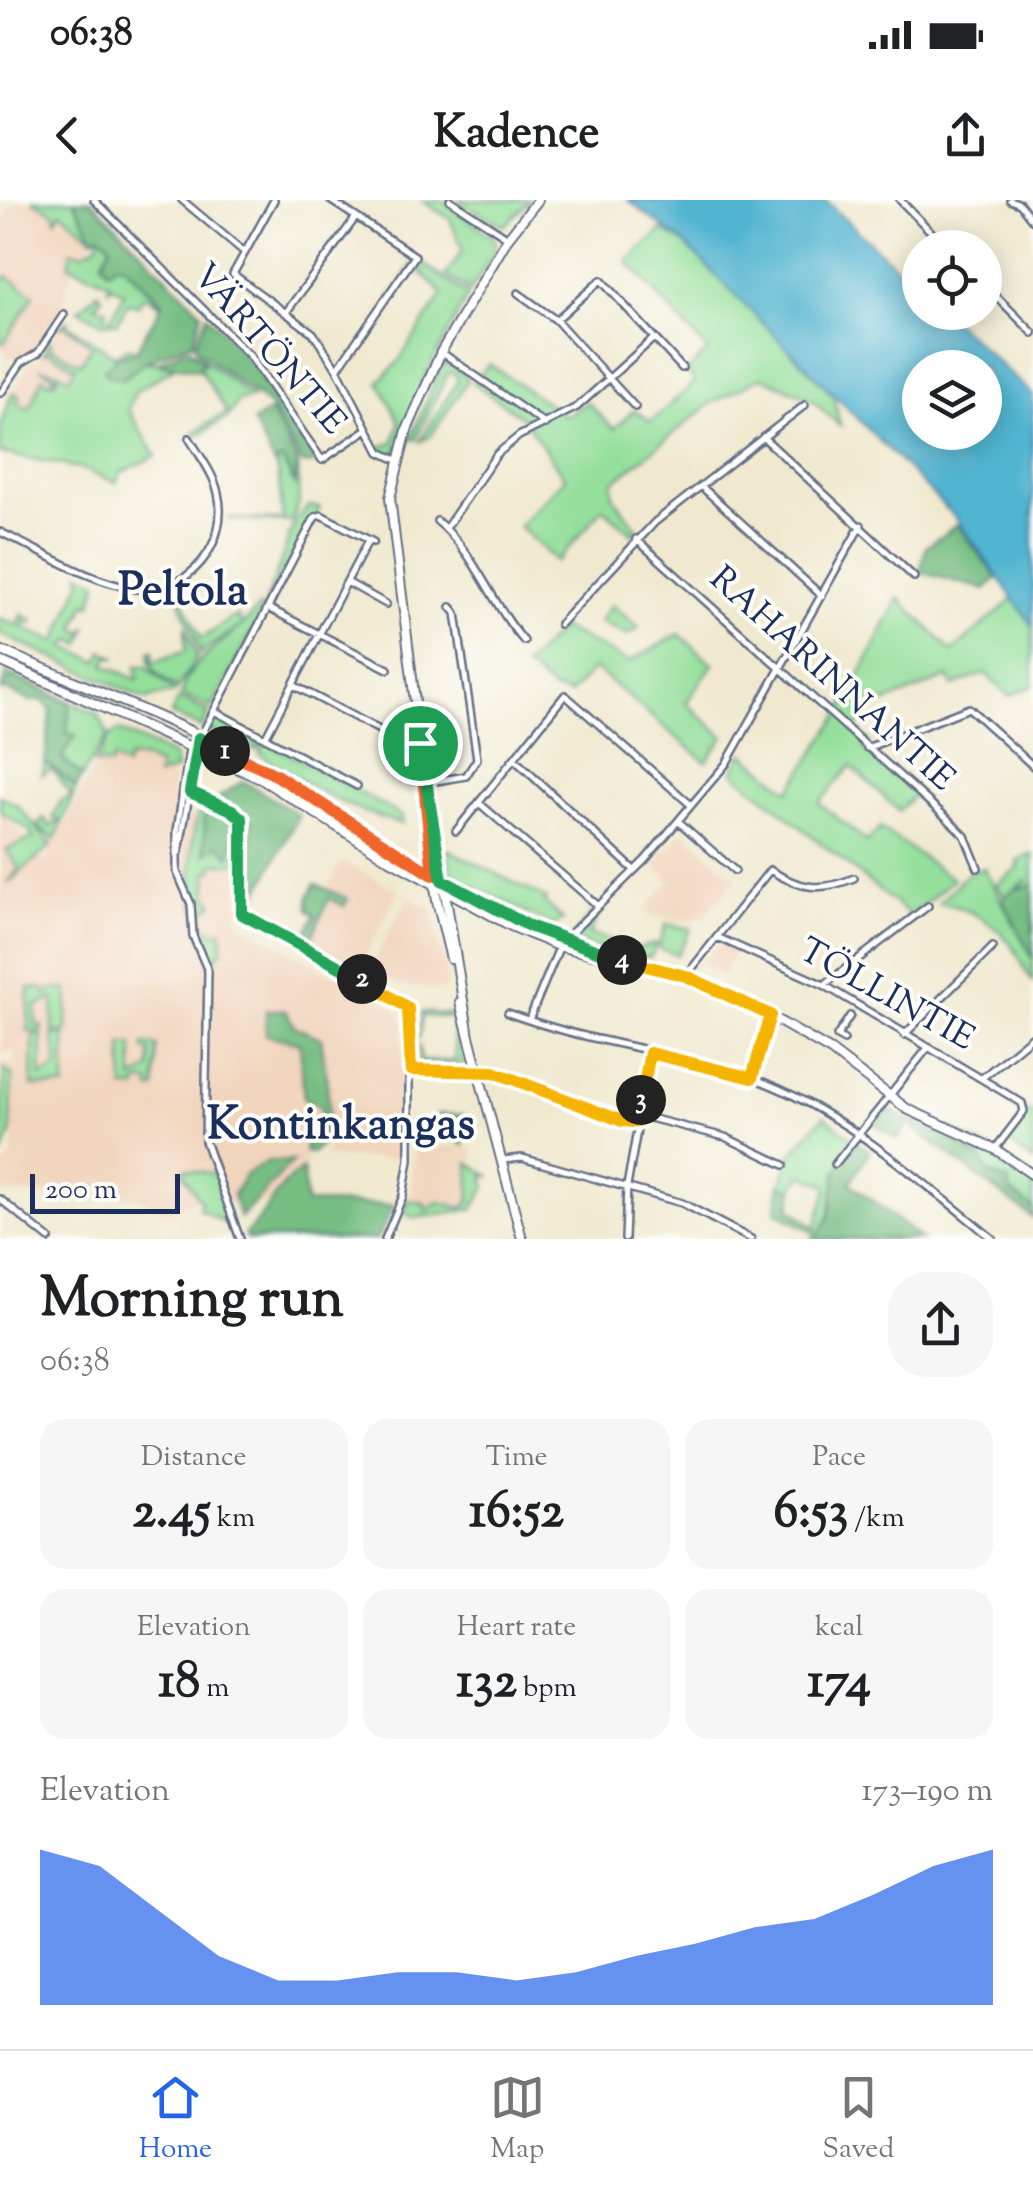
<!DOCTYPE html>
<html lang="en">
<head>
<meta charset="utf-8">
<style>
	:root { --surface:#fff; --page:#f6f6f6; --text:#202124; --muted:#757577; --line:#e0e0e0; --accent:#2563eb }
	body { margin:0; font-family:"Sorts Mill Goudy",serif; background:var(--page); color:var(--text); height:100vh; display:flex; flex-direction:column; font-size:38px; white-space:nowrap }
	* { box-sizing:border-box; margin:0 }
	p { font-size:32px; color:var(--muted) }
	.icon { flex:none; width:55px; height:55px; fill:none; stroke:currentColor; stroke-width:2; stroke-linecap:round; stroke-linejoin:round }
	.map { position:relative; height:1039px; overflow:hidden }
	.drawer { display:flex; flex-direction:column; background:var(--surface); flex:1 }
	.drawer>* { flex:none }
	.fabs { position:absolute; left:902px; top:30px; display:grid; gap:20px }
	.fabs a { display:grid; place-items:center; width:100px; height:100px; border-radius:50%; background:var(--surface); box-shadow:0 5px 25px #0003; font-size:50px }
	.scale { position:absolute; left:30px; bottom:25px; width:150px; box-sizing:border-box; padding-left:10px; border:5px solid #1b2f5e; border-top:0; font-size:28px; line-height:35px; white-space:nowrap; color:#1b2f5e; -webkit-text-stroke:8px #fdfcf7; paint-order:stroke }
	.pin { position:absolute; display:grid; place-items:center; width:85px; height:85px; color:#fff; margin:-42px; border:5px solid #fff; border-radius:50%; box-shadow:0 2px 10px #0007 }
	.km { position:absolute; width:50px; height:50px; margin:-25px; border-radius:50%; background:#222; color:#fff; font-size:28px; line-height:50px; text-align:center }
	.round { display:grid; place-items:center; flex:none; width:105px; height:105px; border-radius:40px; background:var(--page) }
	.summary { display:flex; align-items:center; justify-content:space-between; height:170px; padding:0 40px }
	h1 { font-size:55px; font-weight:700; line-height:75px }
	.figures { display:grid; grid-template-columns:repeat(3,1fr); gap:15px; height:170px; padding:10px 40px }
	.figures div { display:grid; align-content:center; border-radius:25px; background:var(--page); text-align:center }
	.figures b { font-size:50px; font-weight:700 }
	.figures small { font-size:28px; font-weight:400 }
	.figures p { font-size:28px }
	.chart { height:280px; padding:20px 40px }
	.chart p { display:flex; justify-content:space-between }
	.chart svg { width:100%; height:180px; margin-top:10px; fill:var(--accent); opacity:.7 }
	.status { display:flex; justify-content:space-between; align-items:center; height:70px; padding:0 50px; background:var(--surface); direction:ltr }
	.status svg { height:28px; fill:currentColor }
	header { display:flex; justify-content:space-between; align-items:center; height:130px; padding:0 40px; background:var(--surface); font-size:45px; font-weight:700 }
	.tabs { display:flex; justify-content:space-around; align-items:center; height:140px; border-top:2px solid var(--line); background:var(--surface); font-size:28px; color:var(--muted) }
	.tabs a { display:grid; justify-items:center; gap:5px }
	.tabs .active { color:var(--accent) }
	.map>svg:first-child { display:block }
</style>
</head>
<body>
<div class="status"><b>06:38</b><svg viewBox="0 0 49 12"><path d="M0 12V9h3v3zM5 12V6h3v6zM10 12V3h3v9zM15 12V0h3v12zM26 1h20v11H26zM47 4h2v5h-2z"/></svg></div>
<header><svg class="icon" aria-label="back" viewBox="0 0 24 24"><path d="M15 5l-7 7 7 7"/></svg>Kadence<svg class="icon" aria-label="share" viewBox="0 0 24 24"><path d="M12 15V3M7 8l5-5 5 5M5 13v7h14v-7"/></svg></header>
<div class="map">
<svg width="1033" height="1039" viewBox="0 0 1033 1039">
	<rect width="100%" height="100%" fill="#fdfcf7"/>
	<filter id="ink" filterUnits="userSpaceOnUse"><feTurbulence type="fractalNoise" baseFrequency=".01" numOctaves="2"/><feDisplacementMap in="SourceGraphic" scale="20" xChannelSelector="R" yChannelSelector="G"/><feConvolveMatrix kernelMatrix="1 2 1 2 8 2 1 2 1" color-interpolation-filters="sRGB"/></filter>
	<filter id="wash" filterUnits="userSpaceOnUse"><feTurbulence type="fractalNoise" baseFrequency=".0048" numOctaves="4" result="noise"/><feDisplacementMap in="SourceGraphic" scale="40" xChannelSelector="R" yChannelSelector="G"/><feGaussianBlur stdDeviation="2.25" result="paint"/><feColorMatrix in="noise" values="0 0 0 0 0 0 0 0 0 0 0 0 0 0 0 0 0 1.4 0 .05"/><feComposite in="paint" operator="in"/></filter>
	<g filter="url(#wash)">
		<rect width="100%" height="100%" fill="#f0e9cf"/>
		<path fill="#f1d5bd" d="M17 0H38L93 38 66 83 65 107 56 119 94 147 64 195 40 210 10 201 30 164 41 157 57 131 49 127 34 150 15 160 0 147V22Z
			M143 558 171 572 175 615 228 616 239 628 237 722 394 807 403 824 400 959 327 957V937H306L304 1004 192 1001 167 1014 137 996 3 993 0 972 12 954 13 933 0 929V863H14L15 853 0 851V610L45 661 99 560Z
			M683 631 736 679 704 716 687 722 647 714 648 705 671 681 652 666Z
			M341 661 399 691 359 767 310 741 330 703 322 698Z
			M408 696 432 710 449 782 443 790 401 786 369 770Z
			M721 742 736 749 723 777 701 763Z
			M416 942 474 949 471 1006 459 1012 408 1010Z"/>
		<path fill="#94df9b" stroke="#58877c" stroke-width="2.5" d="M32 0H74L93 38 64 14 60 12 56 19 54 12Z
			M442 0 495 39V52L470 91 446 75 463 50 450 19 422 1Z
			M456 0H531L504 26Z
			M662 30 685 44 834 196 840 226 811 199 762 177 710 204 612 283 613 296 638 330 634 335 603 308 557 362 519 326 565 278 523 218 473 183 489 164 566 216 587 202 614 229 634 210 651 222 695 182 687 171 708 151 627 61Z
			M98 34 111 45 102 62 108 70 118 63 125 66 162 106 144 96 138 105 128 103 117 123H102L79 110 98 92 102 98 95 106 108 109 104 115 111 119 124 93 112 86 107 90 110 83 69 65 71 51 83 53 98 44Z
			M416 59 468 95 424 179 397 251 387 255 379 247 393 243 400 223 379 182 398 162 443 94 415 66 390 100Z
			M7 76 34 95 4 143 0 140V82Z
			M69 120 67 124 115 156 128 147 146 161 175 167 136 191 128 209 156 256 120 273 116 283 80 268 0 253V225L13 192 19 195 18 204 29 209 43 177 49 183 54 176 40 168 58 172 53 183 60 173 69 178 75 168 49 151 43 153 50 141 51 147 80 164 92 146 65 125 59 127Z
			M190 149 252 197 238 201 228 217 195 237 193 233 227 212 198 166 204 162Z
			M443 163 457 167 468 180 430 237 420 241 458 181 455 173H448L416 239 410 240Z
			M277 259 282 260 294 283 298 262 299 303 291 322 227 319 283 320Z
			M309 306 320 308 265 405 295 321Z
			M80 373 98 382 91 405 86 404 75 428 83 433 88 426 81 444 71 440 65 447 98 461 103 451 117 458 108 457 105 465 138 480 136 466H146L175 492 145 499 0 434V418L18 426 22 415 33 420 31 424 25 422 24 429 56 442 81 382Z
			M182 385 188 397 183 400 201 439 237 415 242 425 200 453 175 389Z
			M899 398 952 452 1014 398 1033 426V486L1009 496 985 473 953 486 948 477 871 508 855 529 870 542 865 549 915 594 899 611 851 566 819 603 867 642 880 628 953 679 911 716 733 572 743 553 789 591 840 514Z
			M611 405 638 426V429L626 435 599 422Z
			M259 407 264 409 212 508 182 495C183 460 239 436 259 407Z
			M185 426 197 457 177 489C164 479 146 470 150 452L153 451V462L186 451Z
			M562 428 629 462 679 434 713 464 686 503 724 537 706 562 594 468 570 494 553 490 525 466Z
			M7 473 98 514 108 535 82 576 61 558 75 535 67 533 70 502 15 477 5 482 0 493Z
			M180 498 209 512 202 528 171 514Z
			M215 515 255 541 263 540 257 550 207 530Z
			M119 531 174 556 176 570 157 576 159 566 143 558 128 559 126 567 113 559 111 565 95 563 110 536Z
			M265 541 402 616V624C347 609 307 586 260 554Z
			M45 562 76 588 55 640 37 626 44 618 50 626 61 621 53 618 61 601 72 595 51 569 42 575Z
			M0 596 16 604 52 645 8 683 19 668 6 650 33 638 28 629 0 612Z
			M203 602 235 618 239 663 213 664V671L207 672V695L214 704 202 713 203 723 211 732 222 731V752L213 758C208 748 201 739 199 729 191 693 186 635 203 602Z
			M447 649 547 699 544 702 563 720 553 726 451 674Z
			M1033 654V685L1005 697 996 685 1019 667 1018 660Z
			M984 668 1033 759V781C1024 771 1023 764 1017 753 1001 726 968 706 939 703L966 675Z
			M597 707 601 711 589 734 638 748 656 744 651 757 622 755 582 743 576 734Z
			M666 724 691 729 677 755 658 748Z
			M29 788H43L46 795 50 789 68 790 67 832H53V798L36 807V825L42 826V832L28 831Z
			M422 812 456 815 464 864H419V844L421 861H455L453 818 422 816 419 839Z
			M33 835H42L41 877 58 867 53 835H65V887L32 886Z
			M122 845H133V879L150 869V851L144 850V845L157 846 155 889H150L149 882H138L137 888H124Z
			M4 869 12 875 11 934 1 956Z
			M1027 911 1033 912V961L1006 941Z
			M824 916 857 942 835 980 920 1039H812L828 986 803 975 792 989 781 985 789 957Z
			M920 920C959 930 1002 953 1033 980V1009L1009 990 1008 981C975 970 946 941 916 923Z
			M469 963 492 977 484 974 486 987 473 1009 416 1018 405 1014 408 1000 425 1003 426 1010 439 1002 463 1008 470 1000Z
			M185 969 215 974 232 1027 199 1009 201 1002 183 973Z"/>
		<path fill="#77be83" stroke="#497670" stroke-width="2.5" d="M74 0H91L202 113 193 142 146 161 123 179 106 175 104 170 117 157 136 151 163 103 125 66 118 63 109 70 102 62 111 45 98 34 93 38Z
			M207 115 251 161 318 262 303 264 270 206 198 151 195 145Z
			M188 148 205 163 199 166 202 171 157 163Z
			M270 211 298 262 295 283 282 260H277L276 267 253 222Z
			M957 325 997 378 985 389 920 372 926 347Z
			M15 477 70 503 67 533 76 536 61 558 82 576 76 588 45 562 51 510 42 500 30 501 3 489 4 482Z
			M243 581 299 615 251 707 252 622 219 597Z
			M204 605 223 615 236 629 230 656 218 645 205 654Z
			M1028 679 1017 689 1033 685V759L1002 699Z
			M315 684 348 699 344 706 329 698 310 741 305 735 315 715 309 710 308 699Z
			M266 810H285L295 827 321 838C324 864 341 941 311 953L305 952V939L321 934V907L304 898 300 843 266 835Z
			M884 908C919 925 951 939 981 958L989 975 1008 981 1010 991 1033 1009V1018L908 924 898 940 872 922Z
			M438 914 464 915V945L441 930Z
			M857 942 870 951 850 983 921 1039H816L829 1017 837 971Z
			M268 961H293L240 1018 233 995 245 975Z
			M303 969 306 1003 394 1005 377 1039H247L245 1034C268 1015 276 984 303 969Z
			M780 985 793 990 791 1009 815 1027V1033L776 1012Z"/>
		<path fill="#51b4d0" stroke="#367297" stroke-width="2.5" fill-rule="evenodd" d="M628 0H825L920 89V112L945 113 1033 195V426L954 316 685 44ZM920 168H985V232H920Z"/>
	</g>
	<g filter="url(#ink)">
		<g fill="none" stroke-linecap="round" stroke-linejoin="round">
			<defs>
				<path id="minor" d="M94 0 250 156 322 260 366 230
					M182 0 243 51
					M274 0 233 74 313 133 337 169 380 252 397 260
					M330 0 415 56 338 168
					M450 0 508 38
					M900 0 937 38
					M1010 0 1020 4 1033 21
					M985 85 1033 133
					M518 93 556 120 635 207
					M287 111 356 17
					M556 120 601 80 682 168
					M441 152 545 224
					M1 193 21 163 38 153 64 114
					M763 237 914 377
					M702 287 822 396
					M437 321C476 353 491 404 524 441
					M446 328 497 254 519 236 577 207 654 138
					M0 332C41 351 91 383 136 389 189 395 230 343 218 293 214 274 199 255 189 238
					M636 339 948 619 965 636 978 668
					M347 382 386 404
					M268 408 388 469
					M560 424 655 322 805 205
					M293 485 385 533
					M214 511 357 586
					M265 538 368 341
					M867 548 969 508 1033 566
					M514 559 634 670
					M424 583 466 576 477 559 456 413 451 407
					M187 590 232 610 242 619 243 716 398 797 409 807V960L403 996 385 1039
					M479 603 596 704
					M678 621 735 671
					M456 631 565 495 691 605
					M179 652 199 538
					M717 737 824 785 1022 903 1024 911 995 949
					M686 776 770 670C800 689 821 692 854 678
					M824 785 928 706
					M508 813C588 843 672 850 752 878 837 907 924 983 993 1039
					M529 820 561 743 645 660 726 564 861 325
					M904 835 993 747
					M844 840 837 836 850 816
					M411 870 494 872 618 920 637 921
					M752 877 770 815
					M982 878 1033 836
					M638 915 725 937 784 965
					M503 960 522 958 682 1003 751 1039
					M835 964 927 849
					M0 999 49 1039
					M240 1039 205 941 208 771 193 736 191 704 177 672V631L190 544 203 532 315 317 321 315 373 342
					M625 1039 627 986 651 853"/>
				<path id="major" d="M0 450C92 490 190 525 277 576 386 639 474 710 596 751
					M0 461 261 579 390 660 511 726 558 746 686 776 744 801 831 851 907 909 995 949 1033 975
					M420 566 437 701 451 759
					M460 802 522 1039
					M468 830 420 543 390 298 407 230 441 152 508 38 538 0"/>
			</defs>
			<use href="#minor" stroke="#667086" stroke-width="10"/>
			<use href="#major" stroke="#667086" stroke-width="12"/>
			<use href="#minor" stroke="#fff" stroke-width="5"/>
			<use href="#major" stroke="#fff" stroke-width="8"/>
		</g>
	</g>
	<g fill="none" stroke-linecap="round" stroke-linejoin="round" filter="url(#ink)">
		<defs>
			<path id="split-1" d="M225 551 276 575 433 675 420 543"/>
			<path id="split-2" d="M225 551 199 538 190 592 232 610 242 619V714L362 779"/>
			<path id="split-3" d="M362 779 408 808 411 870 494 872 622 921 637 922 641 900"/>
			<path id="split-4" d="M622 760 686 776 770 815 752 878 650 853 641 900"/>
			<path id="split-5" d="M420 543 442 680 529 726 622 760"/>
		</defs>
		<use href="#split-1" stroke="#fff" stroke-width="20"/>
		<use href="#split-2" stroke="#fff" stroke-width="20"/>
		<use href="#split-3" stroke="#fff" stroke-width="20"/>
		<use href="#split-4" stroke="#fff" stroke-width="20"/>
		<use href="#split-5" stroke="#fff" stroke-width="20"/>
		<use href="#split-1" stroke="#f0652b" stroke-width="12"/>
		<use href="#split-2" stroke="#22a559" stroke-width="12"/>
		<use href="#split-3" stroke="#f5b400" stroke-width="12"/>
		<use href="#split-4" stroke="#f5b400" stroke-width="12"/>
		<use href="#split-5" stroke="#22a559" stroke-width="12"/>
	</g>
	<g text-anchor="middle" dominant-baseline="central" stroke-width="8" stroke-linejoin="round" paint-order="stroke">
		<g font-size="35" fill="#1b2f5e" stroke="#fdfcf7">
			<text transform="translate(268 150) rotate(49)">VÄRTÖNTIE</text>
			<text transform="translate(831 480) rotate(42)">RAHARINNANTIE</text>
			<text transform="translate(886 796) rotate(29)">TÖLLINTIE</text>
		</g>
		<g font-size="45" font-weight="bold" fill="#1b2f5e" stroke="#fdfcf7">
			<text x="183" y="393">Peltola</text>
			<text x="341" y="927">Kontinkangas</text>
		</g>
	</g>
</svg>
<div class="fabs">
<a><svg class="icon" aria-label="locate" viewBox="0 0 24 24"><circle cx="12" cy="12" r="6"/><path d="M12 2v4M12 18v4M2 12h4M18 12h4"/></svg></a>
<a><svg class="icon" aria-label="layers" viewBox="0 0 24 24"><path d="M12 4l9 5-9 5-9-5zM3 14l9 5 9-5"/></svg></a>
</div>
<div class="scale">200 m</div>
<div class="pin" style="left:420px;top:543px;background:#1e9e55"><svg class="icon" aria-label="arrive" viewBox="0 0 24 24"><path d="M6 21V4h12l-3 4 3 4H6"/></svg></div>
<b class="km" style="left:225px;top:551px">1</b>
<b class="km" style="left:362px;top:779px">2</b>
<b class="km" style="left:641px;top:900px">3</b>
<b class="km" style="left:622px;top:760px">4</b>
</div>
<section class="drawer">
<div class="summary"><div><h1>Morning run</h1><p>06:38</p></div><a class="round"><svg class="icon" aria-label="share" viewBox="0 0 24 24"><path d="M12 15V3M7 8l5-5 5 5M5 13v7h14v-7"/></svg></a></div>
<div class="figures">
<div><p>Distance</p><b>2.45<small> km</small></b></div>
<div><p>Time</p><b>16:52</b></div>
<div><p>Pace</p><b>6:53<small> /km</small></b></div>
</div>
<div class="figures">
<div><p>Elevation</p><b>18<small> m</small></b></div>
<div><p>Heart rate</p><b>132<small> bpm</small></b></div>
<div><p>kcal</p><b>174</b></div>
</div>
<div class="chart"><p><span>Elevation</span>173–190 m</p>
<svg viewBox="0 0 160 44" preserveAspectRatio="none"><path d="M0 44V6L10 10L20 21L30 32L40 38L50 38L60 36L70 36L80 38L90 36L100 32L110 29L120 25L130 23L140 17L150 10L160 6V44z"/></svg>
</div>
</section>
<nav class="tabs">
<a class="active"><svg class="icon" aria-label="home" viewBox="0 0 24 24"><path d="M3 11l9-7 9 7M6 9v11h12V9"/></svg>Home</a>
<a><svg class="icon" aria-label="map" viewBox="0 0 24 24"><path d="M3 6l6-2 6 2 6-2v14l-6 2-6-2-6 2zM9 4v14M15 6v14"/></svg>Map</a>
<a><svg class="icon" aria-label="saved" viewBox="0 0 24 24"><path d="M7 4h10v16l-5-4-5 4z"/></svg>Saved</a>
</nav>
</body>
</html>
